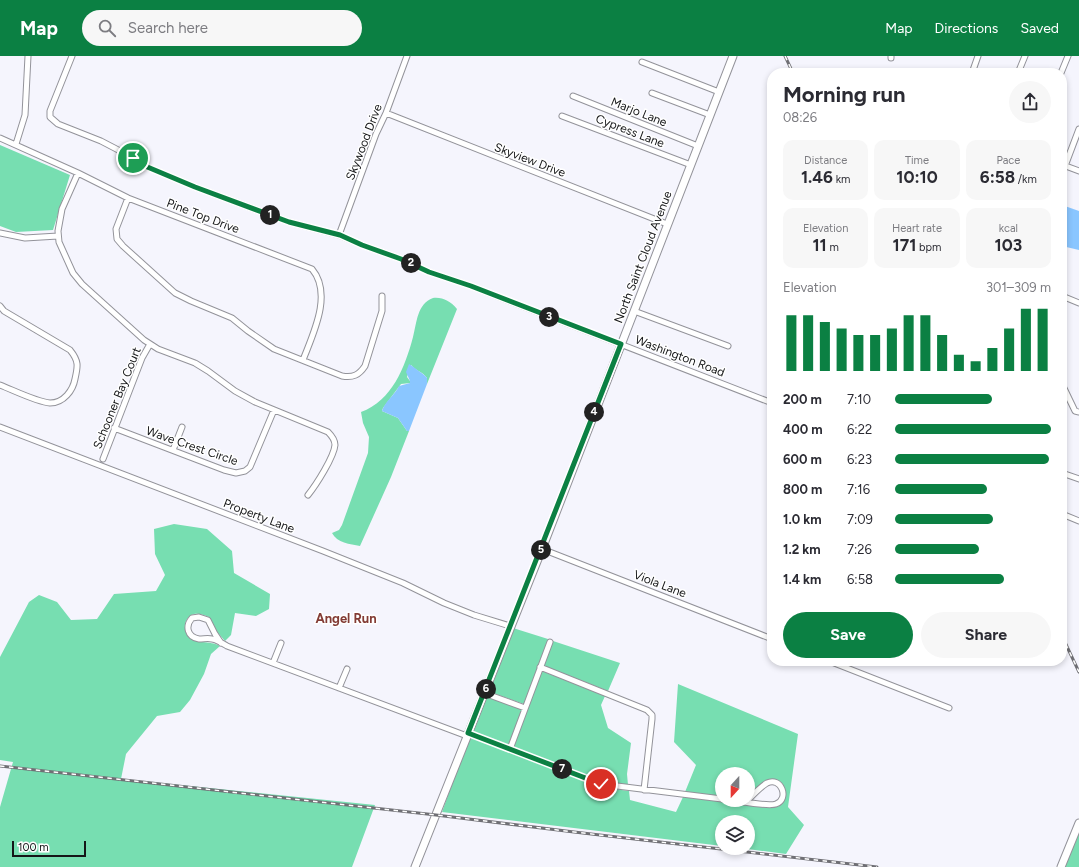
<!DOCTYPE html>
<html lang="en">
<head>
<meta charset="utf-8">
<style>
	:root { --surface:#fff; --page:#f7f7f7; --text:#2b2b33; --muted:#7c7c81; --accent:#0b8043 }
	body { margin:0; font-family:Figtree,sans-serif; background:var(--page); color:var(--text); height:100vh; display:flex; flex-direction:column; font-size:15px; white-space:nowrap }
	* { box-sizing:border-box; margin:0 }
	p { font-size:13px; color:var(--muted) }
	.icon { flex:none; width:22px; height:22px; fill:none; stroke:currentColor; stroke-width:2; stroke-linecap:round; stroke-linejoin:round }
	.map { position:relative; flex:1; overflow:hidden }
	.details { position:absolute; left:767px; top:12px; width:300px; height:598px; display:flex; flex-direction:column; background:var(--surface); border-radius:16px; box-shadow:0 2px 6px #0003 }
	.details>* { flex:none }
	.needle { width:26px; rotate:201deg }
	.buttons { position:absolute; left:715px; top:711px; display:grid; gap:8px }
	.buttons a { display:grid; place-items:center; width:40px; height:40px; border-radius:50%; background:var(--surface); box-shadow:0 2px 6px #0003; font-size:20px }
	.scale { position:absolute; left:12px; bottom:10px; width:74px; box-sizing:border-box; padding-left:4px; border:2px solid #151618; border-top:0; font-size:11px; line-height:14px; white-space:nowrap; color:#151618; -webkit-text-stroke:3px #fff; paint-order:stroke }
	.pin { position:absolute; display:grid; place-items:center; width:34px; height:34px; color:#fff; margin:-17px; border:2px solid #fff; border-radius:50%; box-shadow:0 1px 4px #0007 }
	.km { position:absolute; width:20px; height:20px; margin:-10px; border-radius:50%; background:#222; color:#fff; font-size:11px; line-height:20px; text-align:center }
	.round { display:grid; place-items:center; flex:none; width:42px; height:42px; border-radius:21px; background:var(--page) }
	.summary { display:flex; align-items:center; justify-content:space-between; height:68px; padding:0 16px }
	h1 { font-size:22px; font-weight:700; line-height:30px }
	.stats { display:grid; grid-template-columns:repeat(3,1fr); gap:6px; height:68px; padding:4px 16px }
	.stats div { display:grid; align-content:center; border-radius:10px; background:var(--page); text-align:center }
	.stats b { font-size:17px; font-weight:700 }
	.stats small { font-size:11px; font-weight:400 }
	.stats p { font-size:11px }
	.chart { height:112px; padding:8px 16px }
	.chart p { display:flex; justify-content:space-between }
	.chart svg { width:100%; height:72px; margin-top:4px; stroke:var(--accent); stroke-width:6 }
	.cta { display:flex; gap:8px; margin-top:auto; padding:8px 16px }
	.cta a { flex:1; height:46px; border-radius:24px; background:var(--accent); color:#fff; font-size:16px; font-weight:700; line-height:46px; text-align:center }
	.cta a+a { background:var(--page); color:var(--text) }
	ul { padding:0 16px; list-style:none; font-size:13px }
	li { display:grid; grid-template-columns:64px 48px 1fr; align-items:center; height:30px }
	li i { height:10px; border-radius:5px; background:var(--accent) }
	header { display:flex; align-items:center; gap:24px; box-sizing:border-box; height:56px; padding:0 20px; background:var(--accent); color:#fff }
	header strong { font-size:19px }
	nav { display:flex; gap:22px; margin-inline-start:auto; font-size:14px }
	.search { width:280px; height:36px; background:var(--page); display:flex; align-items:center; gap:10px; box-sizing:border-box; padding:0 14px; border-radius:22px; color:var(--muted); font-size:15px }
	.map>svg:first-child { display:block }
</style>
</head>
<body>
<header>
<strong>Map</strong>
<div class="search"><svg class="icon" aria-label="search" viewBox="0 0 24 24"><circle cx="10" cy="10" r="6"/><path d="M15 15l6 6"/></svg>Search here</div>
<nav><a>Map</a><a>Directions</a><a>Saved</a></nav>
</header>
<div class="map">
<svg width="1079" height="811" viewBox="0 0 1079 811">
	<rect width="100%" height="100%" fill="#f5f5fd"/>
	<path fill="#77deb1" d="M0 89 70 119 53 174 16 176 0 170Z
		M433 242C443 241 450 245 457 253L427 328V322C423 316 416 315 411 309L407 321 410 325V327L401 328 383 352 382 355 398 362 407 375H409L391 421 360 490C350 488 337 487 332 477L339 474 342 469 368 397 369 381 363 367 361 356C392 345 405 311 413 281 417 266 417 248 433 242Z
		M174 468 207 473 232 495 234 517 270 538 269 553 256 560 235 557 231 579 225 585 217 576 209 561C204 559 199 557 194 558 185 560 182 573 188 579 195 589 210 584 220 590L211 598 204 618 190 644 180 656 157 660 126 698 121 723 375 749 352 811H0V751L13 706 0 704V601L29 546 39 539 57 546 71 564 97 563 114 538 156 535 165 519 155 498 154 473Z
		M513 572 548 583 524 648 487 635Z
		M553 585 620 607 608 635 544 610Z
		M542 615 605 640 601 649 608 672 631 687 627 718 628 729 602 725 513 692Z
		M678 628 798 678 788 751 804 769 786 798 740 792H748V766H722V790L442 756 469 681 600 731 629 735 630 744 676 756 683 741C703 744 724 745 744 749 752 750 765 752 774 751 777 751 780 750 782 747 789 739 785 722 772 723 763 723 755 734 748 741V718H722V740L685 736 696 709 674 686Z
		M485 640 522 653 508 690 472 676Z
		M1079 773V811H1064Z"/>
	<path fill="#8ac6ff" d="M1062 149 1079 155V194L1062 190Z
		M409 308C412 310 425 319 427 322V328L409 375H407L398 362 382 355C385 345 395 339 399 330L410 327V325L406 316Z"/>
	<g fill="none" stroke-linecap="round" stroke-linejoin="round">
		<defs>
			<path id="street" d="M72 0 50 55V61L58 68 101 85 124 97 145 110 195 131 289 166 339 179 362 189 401 203 429 216 471 230 772 347
				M891 2V0
				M642 6 719 36
				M972 17 978 0
				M1018 17 1025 0
				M1061 17 1068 0
				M652 37 710 59
				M573 40 698 90
				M386 57 667 168
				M562 60 691 109
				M0 82 78 117 128 142 312 213C333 238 313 278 303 304
				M16 88 25 59 28 0
				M1063 109 1079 115
				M1065 110 1079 73
				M78 117 62 153 58 175 59 186 73 217 82 228 144 284 158 293 195 307 208 315 235 335 255 346 328 376C331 379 335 384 335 389 334 401 316 429 308 439
				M128 142 116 173 117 183 123 190 175 237 191 245 232 262 248 275 274 293 342 320C353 322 359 319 365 310L382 255V240
				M0 177 25 182 58 180
				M339 179 376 78 386 57 407 0
				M1062 240 1079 247
				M0 250 4 255 70 294C79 305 78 310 75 323 73 334 64 347 50 347 37 346 13 334 0 329
				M634 255 728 290
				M1062 328 1075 355 1079 356
				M0 371 323 495 403 527 444 547 474 559 510 570
				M114 372 224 414 236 417 245 415 250 411 274 354
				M173 394 182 371
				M103 403 142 302 150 288
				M1062 417 1079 423
				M1062 458 1079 465
				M542 493 772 583
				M221 587 215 578 208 564 199 561 192 562C185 570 187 581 199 583 204 583 208 582 212 583 218 584 222 587 227 590L467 680
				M829 605 949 652
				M273 607 281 587
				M540 611 647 654 652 659V663L644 734
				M339 632 347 613
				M484 637 525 652
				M468 677 601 728 722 743
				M510 693 550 586
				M729 744C739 745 768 751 776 748 790 743 781 720 767 727 760 731 752 740 746 746"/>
			<path id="secondary" d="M415 811 542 493 733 0
				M1061 811 1079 767"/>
		</defs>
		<use href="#street" stroke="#93939a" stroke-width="7"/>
		<use href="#secondary" stroke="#93939a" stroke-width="9"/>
		<use href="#street" stroke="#fff" stroke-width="5"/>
		<use href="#secondary" stroke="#fff" stroke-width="7"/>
		<defs>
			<path id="rail" d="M785 0 793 17
				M1062 580 1079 616
				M0 710 436 759 574 776 877 811"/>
		</defs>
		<use href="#rail" stroke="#6f6f74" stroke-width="3"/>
		<use href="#rail" stroke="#fff" stroke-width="1.5" stroke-dasharray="4.5" stroke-linecap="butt"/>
	</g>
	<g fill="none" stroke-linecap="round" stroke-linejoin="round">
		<defs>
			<path id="route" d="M133 102 145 110 195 131 289 166 340 179 362 189 401 203 429 216 471 230 621 288 468 677 601 728"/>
		</defs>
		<use href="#route" stroke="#fff" stroke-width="8"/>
		<use href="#route" stroke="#0b8043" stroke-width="5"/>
	</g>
	<g text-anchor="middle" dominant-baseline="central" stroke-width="3" stroke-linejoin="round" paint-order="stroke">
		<g font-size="12" fill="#151618" stroke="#fff">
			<text transform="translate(639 56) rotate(22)">Marjo Lane</text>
			<text transform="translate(630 75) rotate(21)">Cypress Lane</text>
			<text transform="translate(364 86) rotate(-69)">Skywood Drive</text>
			<text transform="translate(530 104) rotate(21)">Skyview Drive</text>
			<text transform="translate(203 160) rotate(21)">Pine Top Drive</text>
			<text transform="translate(643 201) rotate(-69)">North Saint Cloud Avenue</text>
			<text transform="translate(680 300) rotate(21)">Washington Road</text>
			<text transform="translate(117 342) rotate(-68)">Schooner Bay Court</text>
			<text transform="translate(192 390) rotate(19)">Wave Crest Circle</text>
			<text transform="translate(259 460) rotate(21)">Property Lane</text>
			<text transform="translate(660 528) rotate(21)">Viola Lane</text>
		</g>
		<g font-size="13" font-weight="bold" fill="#833c35" stroke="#fff">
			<text x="346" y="562">Angel Run</text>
		</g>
	</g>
</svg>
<div class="buttons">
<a><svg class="needle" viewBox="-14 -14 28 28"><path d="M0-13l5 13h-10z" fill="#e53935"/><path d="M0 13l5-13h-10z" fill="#7c7c81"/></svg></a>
<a><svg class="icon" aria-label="layers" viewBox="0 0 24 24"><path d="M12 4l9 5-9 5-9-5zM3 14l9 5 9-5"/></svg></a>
</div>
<div class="scale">100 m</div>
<div class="pin" style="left:133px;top:102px;background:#1e9e55"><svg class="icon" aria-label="arrive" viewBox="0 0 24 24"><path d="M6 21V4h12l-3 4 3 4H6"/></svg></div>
<div class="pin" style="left:601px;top:728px;background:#d93025"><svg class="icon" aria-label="check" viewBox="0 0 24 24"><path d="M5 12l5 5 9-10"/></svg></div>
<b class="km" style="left:270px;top:159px">1</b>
<b class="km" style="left:411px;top:207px">2</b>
<b class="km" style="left:549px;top:261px">3</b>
<b class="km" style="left:594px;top:356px">4</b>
<b class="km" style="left:541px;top:494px">5</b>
<b class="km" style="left:486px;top:633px">6</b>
<b class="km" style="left:562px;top:713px">7</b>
<section class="details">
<div class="summary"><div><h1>Morning run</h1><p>08:26</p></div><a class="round"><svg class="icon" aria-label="share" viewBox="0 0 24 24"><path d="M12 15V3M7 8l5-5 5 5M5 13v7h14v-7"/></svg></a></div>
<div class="stats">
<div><p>Distance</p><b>1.46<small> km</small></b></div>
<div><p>Time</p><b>10:10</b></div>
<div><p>Pace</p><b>6:58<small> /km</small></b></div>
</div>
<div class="stats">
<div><p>Elevation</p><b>11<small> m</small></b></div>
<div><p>Heart rate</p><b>171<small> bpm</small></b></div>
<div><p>kcal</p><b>103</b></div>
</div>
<div class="chart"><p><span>Elevation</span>301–309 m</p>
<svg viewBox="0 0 160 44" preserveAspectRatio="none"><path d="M5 44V10M15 44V10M25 44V14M35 44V18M45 44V22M55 44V22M65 44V18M75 44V10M85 44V10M95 44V22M105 44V34M115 44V38M125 44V30M135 44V18M145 44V6M155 44V6"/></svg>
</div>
<ul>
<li><b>200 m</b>7:10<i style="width:62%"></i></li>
<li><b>400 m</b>6:22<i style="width:100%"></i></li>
<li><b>600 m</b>6:23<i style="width:99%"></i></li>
<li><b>800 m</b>7:16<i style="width:59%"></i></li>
<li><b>1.0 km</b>7:09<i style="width:63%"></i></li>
<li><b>1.2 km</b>7:26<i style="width:54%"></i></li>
<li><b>1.4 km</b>6:58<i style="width:70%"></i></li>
</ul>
<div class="cta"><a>Save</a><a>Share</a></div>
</section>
</div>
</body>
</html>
